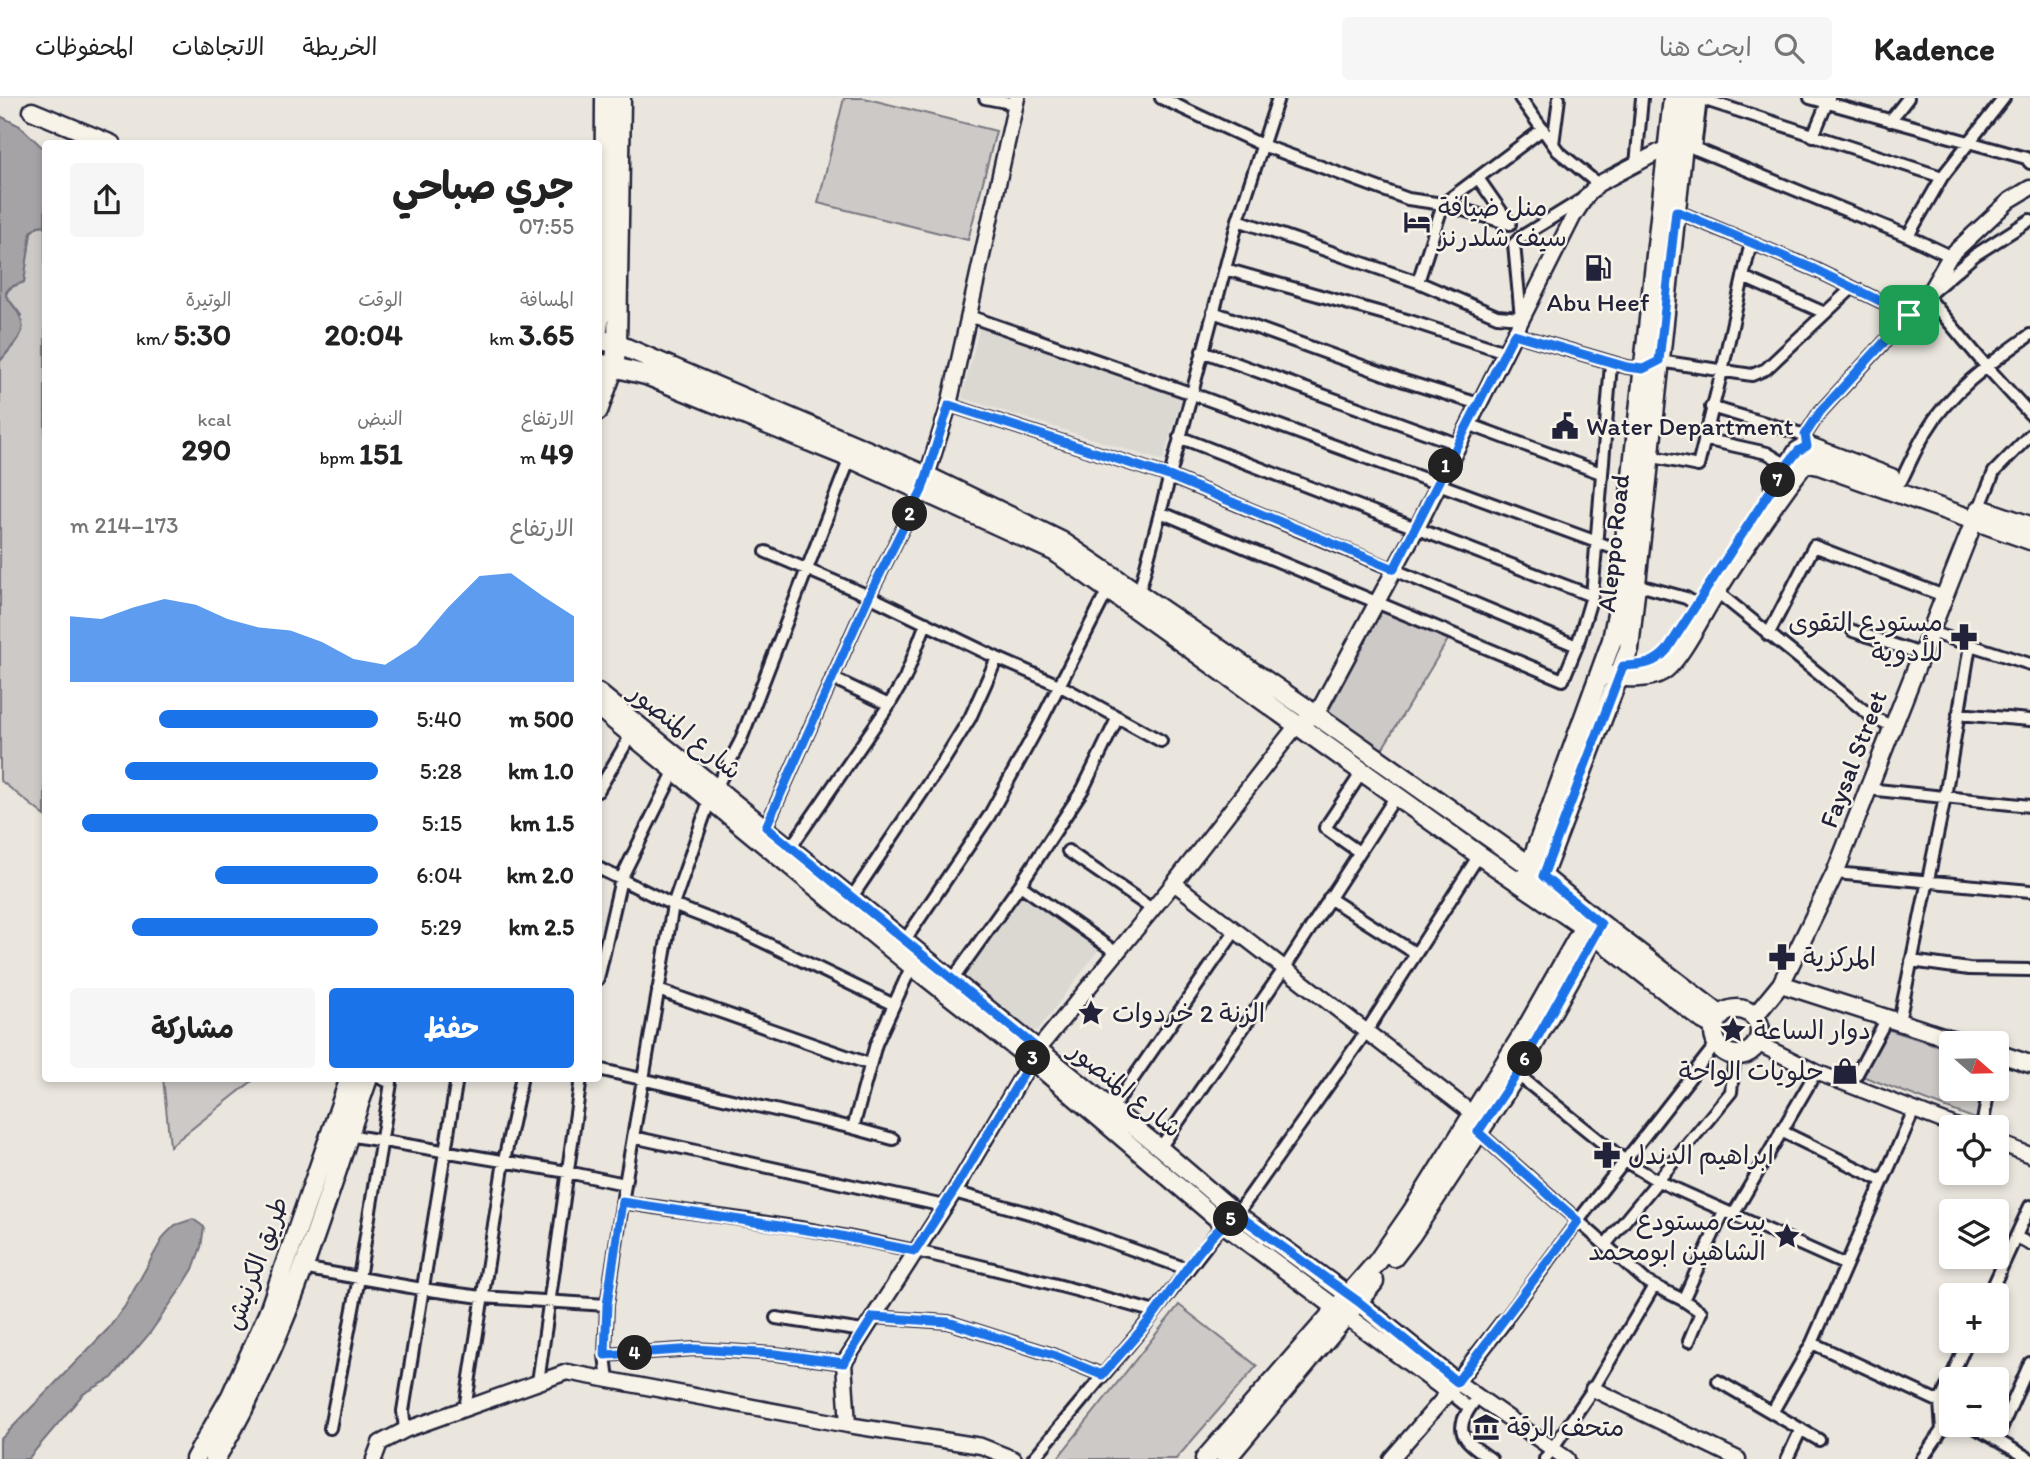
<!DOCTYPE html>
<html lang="ar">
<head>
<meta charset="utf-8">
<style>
	:root { --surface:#fff; --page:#f6f6f6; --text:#222; --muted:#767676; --line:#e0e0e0; --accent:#1a73e8 }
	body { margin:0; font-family:Itim,"Playpen Sans Arabic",sans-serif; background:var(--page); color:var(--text); direction:rtl; height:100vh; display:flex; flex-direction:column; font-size:26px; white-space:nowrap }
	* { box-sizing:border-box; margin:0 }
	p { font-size:23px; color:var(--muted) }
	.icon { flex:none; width:38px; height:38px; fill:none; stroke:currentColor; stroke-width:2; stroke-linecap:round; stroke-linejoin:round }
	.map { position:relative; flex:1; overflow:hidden; direction:ltr }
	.sheet { position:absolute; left:42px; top:42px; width:560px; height:942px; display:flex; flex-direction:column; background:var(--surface); border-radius:7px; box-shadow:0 4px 10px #0003; direction:rtl }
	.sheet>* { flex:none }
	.needle { width:46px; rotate:110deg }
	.controls { position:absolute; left:1939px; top:933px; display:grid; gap:14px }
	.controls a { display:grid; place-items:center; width:70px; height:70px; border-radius:7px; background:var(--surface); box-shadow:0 4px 10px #0003; font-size:35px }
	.pin { position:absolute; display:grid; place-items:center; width:60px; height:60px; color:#fff; margin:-30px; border-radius:14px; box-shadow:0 4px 10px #0006 }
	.km { position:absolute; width:35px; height:35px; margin:-18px; border-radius:50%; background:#222; color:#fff; font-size:19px; line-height:35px; text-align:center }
	.round { display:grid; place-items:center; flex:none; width:74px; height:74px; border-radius:7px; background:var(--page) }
	.head { display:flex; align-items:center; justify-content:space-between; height:119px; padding:0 28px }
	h1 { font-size:38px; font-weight:700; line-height:52px }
	.figures { display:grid; grid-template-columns:repeat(3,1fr); gap:10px; height:119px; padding:7px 28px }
	.figures div { display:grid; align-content:center }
	.figures b { font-size:30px; font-weight:700 }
	.figures small { font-size:19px; font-weight:400 }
	.figures p { font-size:19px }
	.chart { height:196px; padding:14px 28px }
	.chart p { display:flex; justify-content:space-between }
	.chart svg { width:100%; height:126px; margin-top:7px; fill:var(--accent); opacity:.7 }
	.action { display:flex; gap:14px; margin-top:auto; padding:14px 28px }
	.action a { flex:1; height:80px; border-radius:7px; background:var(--accent); color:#fff; font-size:28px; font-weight:700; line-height:80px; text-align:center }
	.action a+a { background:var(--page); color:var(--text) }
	ul { padding:0 28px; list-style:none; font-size:23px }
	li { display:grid; grid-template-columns:112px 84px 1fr; align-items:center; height:52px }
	li i { height:18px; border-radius:9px; background:var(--accent) }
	header { display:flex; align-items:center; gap:42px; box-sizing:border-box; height:98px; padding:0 35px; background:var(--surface); border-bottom:2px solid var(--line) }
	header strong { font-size:33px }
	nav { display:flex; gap:38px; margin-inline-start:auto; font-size:24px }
	.search { width:490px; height:63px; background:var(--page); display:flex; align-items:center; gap:18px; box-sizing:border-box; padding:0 24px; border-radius:7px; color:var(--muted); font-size:26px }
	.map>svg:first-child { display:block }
</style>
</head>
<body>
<header>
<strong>Kadence</strong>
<div class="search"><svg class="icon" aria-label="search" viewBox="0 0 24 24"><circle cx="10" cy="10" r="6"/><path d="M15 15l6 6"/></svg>ابحث هنا</div>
<nav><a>الخريطة</a><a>الاتجاهات</a><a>المحفوظات</a></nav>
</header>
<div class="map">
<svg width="2030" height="1361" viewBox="0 0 2030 1361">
	<rect width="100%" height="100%" fill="#eae6de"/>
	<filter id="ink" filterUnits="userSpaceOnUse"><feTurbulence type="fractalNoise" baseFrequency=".0143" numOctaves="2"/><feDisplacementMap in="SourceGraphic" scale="14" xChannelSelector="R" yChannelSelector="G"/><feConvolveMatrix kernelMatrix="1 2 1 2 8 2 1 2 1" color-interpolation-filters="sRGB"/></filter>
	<g filter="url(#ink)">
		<path fill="#dbd8d2" d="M979 230 1182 299 1163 363 962 300Z
			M1022 796 1100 850 1038 932 1031 933 962 879Z"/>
		<path fill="#cdc9c6" stroke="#787680" stroke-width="2" d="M844 0H864L996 33 968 142 818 105Z
			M45 127V718L0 682V263L13 248 21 217 6 198C7 189 17 187 24 184L31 134 38 128Z
			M1382 512 1449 540 1381 653 1327 616Z
			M1887 931 1951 952V990L1985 991 1978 1022 1862 978Z
			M163 980H256L170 1048Z
			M1179 1207 1257 1268 1176 1361H1057Z"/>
		<path fill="#a6a3a6" stroke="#716f7b" stroke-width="2" d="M0 18 20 28 46 53 45 127 38 128 31 134 24 184 10 189 6 194V198C32 230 25 233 0 263Z
			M193 1121 204 1129 201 1149 193 1171 182 1189 150 1235 112 1280 83 1296 28 1361H0V1342L108 1231 125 1208 164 1138 175 1127Z"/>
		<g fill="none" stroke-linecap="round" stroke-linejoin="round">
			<defs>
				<path id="minor" d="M985 0 1016 6
					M1161 0 1262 47 1408 101 1443 106 1543 31
					M1520 0 1558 53 1598 86
					M1699 0 1942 79
					M1810 0 2026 60 2030 65
					M1890 23 1908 0
					M1813 38 1829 0
					M1553 46 1559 0
					M1684 46 1908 138 1950 158
					M1695 51 1701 0
					M1636 67 1642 0
					M1478 80 1510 126
					M1671 111 1814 171 1909 217
					M1238 122 1418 184 1497 218 1521 220 1514 146 1521 139 1584 100
					M1908 138 1942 79 2004 0
					M1225 171 1410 223 1505 254
					M1743 179 1825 215
					M1418 184 1443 106 1510 126
					M1927 198 1986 268 2030 316
					M1213 214 1401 282 1479 306
					M969 218 1190 295 1624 454
					M1514 236 1627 269 1643 271 1659 263 1752 277 1766 271 1851 191
					M1202 253 1457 346
					M949 307 1169 378 1577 548
					M1711 309 1805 337
					M1468 326 1601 375
					M1179 339 1592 498
					M1704 341 1767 355 1787 367
					M1807 351 1805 337 1820 314 1927 198 1975 157 2030 122
					M1649 358 1698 368 1722 273 1751 144
					M1901 383C1909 367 1916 350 1926 334 1950 293 1992 264 2030 237
					M1979 411 1994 374 2030 337
					M1160 414 1563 582 1577 548 1592 498 1611 266
					M766 454 869 498 997 560 1059 587 1161 643
					M1635 486 1686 500 1697 507
					M1716 493 1872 619 1892 628
					M1138 498 1238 122 1278 0
					M1853 533 1921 556
					M1930 534 2030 566
					M1768 537 1814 448 1944 498
					M832 580 889 607
					M1958 616 2030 622
					M1869 689 1877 692 2030 708
					M598 693 634 632
					M766 729 869 498 922 392
					M791 749 889 607 905 580 926 525
					M1068 753 1152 811
					M1359 754 1325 730 1362 674
					M598 770 673 807 743 834 892 906
					M1835 775 2030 793
					M1020 787 1117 855
					M852 799 944 662 970 620 997 560
					M1329 800 1415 855
					M905 842 989 718 1039 627 1108 492
					M1911 863 1969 871 2030 872
					M598 881 621 781 675 672
					M953 881 1020 787 1083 691 1118 619
					M658 892 869 966
					M1899 924 1945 699 1970 547
					M598 971 853 1030 893 1041
					M1517 976 1625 1063 1658 1083 1846 1167
					M1851 987 1887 920
					M1112 1011 1235 833
					M1982 1029 1989 990
					M853 1030 876 946 913 865
					M1781 1033 1883 1083
					M1478 1034 1647 1184 1683 1202
					M348 1037 567 1074 625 1086
					M633 1039 944 1108
					M1160 1050 1284 871 1396 698
					M954 1094 1036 1117 1187 1171
					M622 1104C691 1115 760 1122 828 1135 939 1156 1047 1183 1155 1214
					M1733 1117 1816 974
					M2016 1139 2030 1146
					M1605 1147 1731 994 1735 957
					M302 1170 422 1191 481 1199 607 1207
					M1989 1197 2030 1108
					M873 1219 948 1224 1053 1257 1102 1277
					M776 1220 863 1233
					M1504 1223 1578 1123 1717 945
					M1689 1243 1701 1214 1683 1202 1724 1113
					M1812 1245 1940 1304 1951 1313
					M605 1257 695 1251 776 1256 844 1265
					M608 1282 605 1257 607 1207 625 1086 673 807 710 701 740 644 850 360
					M1718 1283 1819 1342
					M538 1284 581 980
					M1449 1294 1469 1310
					M1477 1300C1451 1333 1461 1340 1491 1361
					M465 1311 504 1063 521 983
					M1773 1313 1812 1245 1914 1012
					M1969 1326 2030 1361
					M330 1330 359 1180 391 985 380 980
					M405 1332 403 1313 457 980
					M1996 1342 2030 1265
					M1033 1361 1141 1232 1223 1126 1237 1116 1366 934 1479 757
					M1545 1361 1593 1291 1654 1188
					M1787 1361 1801 1331
					M1922 1361 1942 1332 1940 1304 1968 1242"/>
				<path id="tertiary" d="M1927 198 1950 158 2010 102 2030 90
					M924 387 949 307 1017 0
					M1174 785 1473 1016
					M1757 945 1816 974 1958 1029
					M1997 1044 2030 1057
					M1457 1284 1567 1361
					M1593 1291 1738 1361
					M848 1327 844 1265 954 1094 1038 951 1174 785 1297 627 1316 617 1417 430 1573 119 1586 99 1598 86 1668 49
					M374 1361 380 1345 405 1332 567 1274 848 1327 981 1348 1014 1361
					M1391 1361 1449 1294 1504 1223"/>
				<path id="secondary" d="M32 13 112 46
					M598 594 1160 1050 1237 1116 1358 1204 1457 1284
					M598 610 911 868 1032 963 1223 1126 1449 1294
					M1781 886 1964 945
					M1754 919 1781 886 1835 775 1979 411
					M1997 955 2030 966"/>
				<path id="primary" d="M598 232 604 183 605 0
					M598 241 617 246 927 378 1061 443 1316 617 1530 768 1601 826 1721 918
					M598 265 646 277 850 360 1054 453 1479 757 1584 829 1702 921 1715 928
					M598 313 614 269 617 246 621 0
					M1774 388 1798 353 1807 348 1891 380
					M1984 412 2030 428
					M1609 578C1626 579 1647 582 1662 573 1678 564 1702 515 1713 498 1741 453 1772 407 1805 364L1819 367 2030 442
					M1527 776 1612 542 1617 516 1673 0
					M1539 786 1629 551 1688 0
					M1714 934a23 23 0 1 1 46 0a23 23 0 1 1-46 0Z
					M1394 1159 1411 1137 1517 976 1599 829
					M195 1361 231 1298 268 1216 350 980
					M215 1361C287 1244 323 1109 368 980
					M1205 1361 1378 1163 1412 1114 1528 928 1589 820
					M1226 1361 1374 1184"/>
			</defs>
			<use href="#minor" stroke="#22223b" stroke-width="16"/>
			<use href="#tertiary" stroke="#22223b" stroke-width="19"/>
			<use href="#secondary" stroke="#22223b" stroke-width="21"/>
			<use href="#primary" stroke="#22223b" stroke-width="23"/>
			<use href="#minor" stroke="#f7f3e8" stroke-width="10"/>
			<use href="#tertiary" stroke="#f7f3e8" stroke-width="14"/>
			<use href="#secondary" stroke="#f7f3e8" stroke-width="16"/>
			<use href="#primary" stroke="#f7f3e8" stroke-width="18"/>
		</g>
	</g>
	<g fill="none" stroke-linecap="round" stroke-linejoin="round" filter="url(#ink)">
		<defs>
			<path id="route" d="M1676 113 1814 171 1909 217 1820 314 1805 337 1807 348 1798 353 1787 367 1667 552C1654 567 1642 567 1623 568L1543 778 1601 826 1517 976 1478 1034 1578 1123 1457 1284 1359 1204 1237 1116C1202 1141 1180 1182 1155 1215 1138 1237 1120 1256 1102 1277L1053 1257 948 1224 873 1219 844 1265 776 1256 695 1251 605 1257 607 1207 622 1104 826 1135 915 1153 957 1088 1038 951 766 729 869 498 922 392 949 307 1169 378 1394 471 1514 236 1627 269 1643 271 1659 263Z"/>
		</defs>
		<use href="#route" stroke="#fff" stroke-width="14"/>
		<use href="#route" stroke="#1a73e8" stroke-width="9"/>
	</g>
	<defs>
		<symbol id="hotel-bare" viewBox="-9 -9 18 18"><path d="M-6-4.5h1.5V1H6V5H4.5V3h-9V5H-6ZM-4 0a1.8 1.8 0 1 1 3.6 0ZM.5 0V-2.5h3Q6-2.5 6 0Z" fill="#22223b" stroke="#f7f3e8" stroke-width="2.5" paint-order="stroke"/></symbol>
		<symbol id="fuel-bare" viewBox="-9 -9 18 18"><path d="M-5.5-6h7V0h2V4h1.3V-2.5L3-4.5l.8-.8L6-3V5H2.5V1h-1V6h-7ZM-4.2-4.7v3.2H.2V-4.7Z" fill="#22223b" stroke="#f7f3e8" stroke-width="2.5" paint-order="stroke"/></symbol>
		<symbol id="civic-bare" viewBox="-9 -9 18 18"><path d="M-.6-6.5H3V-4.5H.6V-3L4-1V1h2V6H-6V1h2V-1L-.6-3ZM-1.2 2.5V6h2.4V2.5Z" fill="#22223b" stroke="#f7f3e8" stroke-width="2.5" paint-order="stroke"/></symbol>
		<symbol id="pharmacy-bare" viewBox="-9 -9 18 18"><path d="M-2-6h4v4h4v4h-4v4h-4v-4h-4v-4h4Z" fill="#22223b" stroke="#f7f3e8" stroke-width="2.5" paint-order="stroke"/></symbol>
		<symbol id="sight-bare" viewBox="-9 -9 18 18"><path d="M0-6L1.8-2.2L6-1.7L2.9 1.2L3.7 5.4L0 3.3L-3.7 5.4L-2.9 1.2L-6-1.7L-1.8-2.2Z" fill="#22223b" stroke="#f7f3e8" stroke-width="2.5" paint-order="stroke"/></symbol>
		<symbol id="shop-bare" viewBox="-9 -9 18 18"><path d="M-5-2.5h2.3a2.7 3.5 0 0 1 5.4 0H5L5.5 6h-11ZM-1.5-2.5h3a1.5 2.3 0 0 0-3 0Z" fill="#22223b" stroke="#f7f3e8" stroke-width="2.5" paint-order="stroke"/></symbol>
		<symbol id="museum-bare" viewBox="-9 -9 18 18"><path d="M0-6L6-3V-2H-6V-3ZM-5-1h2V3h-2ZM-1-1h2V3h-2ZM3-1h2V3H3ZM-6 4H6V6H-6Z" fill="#22223b" stroke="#f7f3e8" stroke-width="2.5" paint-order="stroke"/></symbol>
	</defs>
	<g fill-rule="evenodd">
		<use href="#hotel-bare" x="1398" y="105" width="38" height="38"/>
		<use href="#fuel-bare" x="1579" y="151" width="38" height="38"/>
		<use href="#civic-bare" x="1546" y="309" width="38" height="38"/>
		<use href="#pharmacy-bare" x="1945" y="520" width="38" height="38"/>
		<use href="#pharmacy-bare" x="1763" y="840" width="38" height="38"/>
		<use href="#sight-bare" x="1072" y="896" width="38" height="38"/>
		<use href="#sight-bare" x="1714" y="913" width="38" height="38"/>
		<use href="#shop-bare" x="1826" y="954" width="38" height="38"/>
		<use href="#pharmacy-bare" x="1588" y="1038" width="38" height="38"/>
		<use href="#sight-bare" x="1768" y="1119" width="38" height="38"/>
		<use href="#museum-bare" x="1467" y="1310" width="38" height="38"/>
	</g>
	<g text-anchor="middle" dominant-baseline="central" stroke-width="5" stroke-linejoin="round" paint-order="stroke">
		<g font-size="26" fill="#22223b" stroke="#f7f3e8" text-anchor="start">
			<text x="1438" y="109">منل ضيافة<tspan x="1438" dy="30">سيف شلدرنز</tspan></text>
			<text x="1598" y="204" text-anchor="middle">Abu Heef</text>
			<text x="1586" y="328">Water Department</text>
			<text x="1943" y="524" text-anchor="end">مستودع التقوى<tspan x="1943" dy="30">للأدوية</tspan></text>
			<text x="1803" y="859">المركزية</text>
			<text x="1112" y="915">الزنة 2 خردوات</text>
			<text x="1754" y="932">دوار الساعة</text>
			<text x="1824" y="973" text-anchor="end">حلويات الواحة</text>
			<text x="1628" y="1057">ابراهيم الدندل</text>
			<text x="1766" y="1123" text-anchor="end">بيت مستودع<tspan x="1766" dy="30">الشاهين ابومحمد</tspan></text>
			<text x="1507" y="1329">متحف الرقة</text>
		</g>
		<g font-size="26" fill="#22223b" stroke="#f7f3e8">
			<text transform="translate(1613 445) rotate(-84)">Aleppo Road</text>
			<text transform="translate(686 633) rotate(39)">شارع المنصور</text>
			<text transform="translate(1853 661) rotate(-69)">Faysal Street</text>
			<text transform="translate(1126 991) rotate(39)">شارع المنصور</text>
			<text transform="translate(256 1165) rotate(-70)">طريق الكرنيش</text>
		</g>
	</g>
</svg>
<div class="controls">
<a><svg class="needle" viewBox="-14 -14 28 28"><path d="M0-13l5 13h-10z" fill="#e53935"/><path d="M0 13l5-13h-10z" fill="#767676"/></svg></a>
<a><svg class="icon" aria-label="locate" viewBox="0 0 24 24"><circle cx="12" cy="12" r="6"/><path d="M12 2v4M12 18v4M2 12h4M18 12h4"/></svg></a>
<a><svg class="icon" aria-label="layers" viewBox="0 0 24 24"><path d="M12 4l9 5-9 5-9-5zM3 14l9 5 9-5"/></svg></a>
<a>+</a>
<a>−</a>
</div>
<div class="pin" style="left:1909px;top:217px;background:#1e9e55"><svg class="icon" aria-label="arrive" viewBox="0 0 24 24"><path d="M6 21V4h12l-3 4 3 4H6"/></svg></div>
<b class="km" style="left:1446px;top:368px">1</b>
<b class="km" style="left:910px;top:416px">2</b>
<b class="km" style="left:1033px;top:960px">3</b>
<b class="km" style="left:635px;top:1255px">4</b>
<b class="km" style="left:1231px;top:1121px">5</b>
<b class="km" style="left:1525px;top:961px">6</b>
<b class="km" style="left:1778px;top:382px">7</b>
<section class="sheet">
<div class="head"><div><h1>جري صباحي</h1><p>07:55</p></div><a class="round"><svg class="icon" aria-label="share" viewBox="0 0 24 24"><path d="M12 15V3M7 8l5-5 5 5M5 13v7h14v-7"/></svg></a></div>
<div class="figures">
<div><p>المسافة</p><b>3.65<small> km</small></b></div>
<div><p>الوقت</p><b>20:04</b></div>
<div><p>الوتيرة</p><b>5:30<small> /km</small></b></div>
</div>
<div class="figures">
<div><p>الارتفاع</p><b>49<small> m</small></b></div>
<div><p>النبض</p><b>151<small> bpm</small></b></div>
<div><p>kcal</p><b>290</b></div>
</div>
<div class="chart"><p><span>الارتفاع</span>173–214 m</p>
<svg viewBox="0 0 160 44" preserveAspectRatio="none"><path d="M0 44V21L10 22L20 18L30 15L40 17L50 22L60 25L70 26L80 30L90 36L100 38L110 31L120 18L130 7L140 6L150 14L160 21V44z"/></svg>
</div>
<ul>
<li><b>500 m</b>5:40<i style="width:71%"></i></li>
<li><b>1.0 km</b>5:28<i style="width:82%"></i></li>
<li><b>1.5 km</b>5:15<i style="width:96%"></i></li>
<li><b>2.0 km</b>6:04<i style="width:53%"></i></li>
<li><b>2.5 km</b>5:29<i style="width:80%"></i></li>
</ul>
<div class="action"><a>حفظ</a><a>مشاركة</a></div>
</section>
</div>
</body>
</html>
